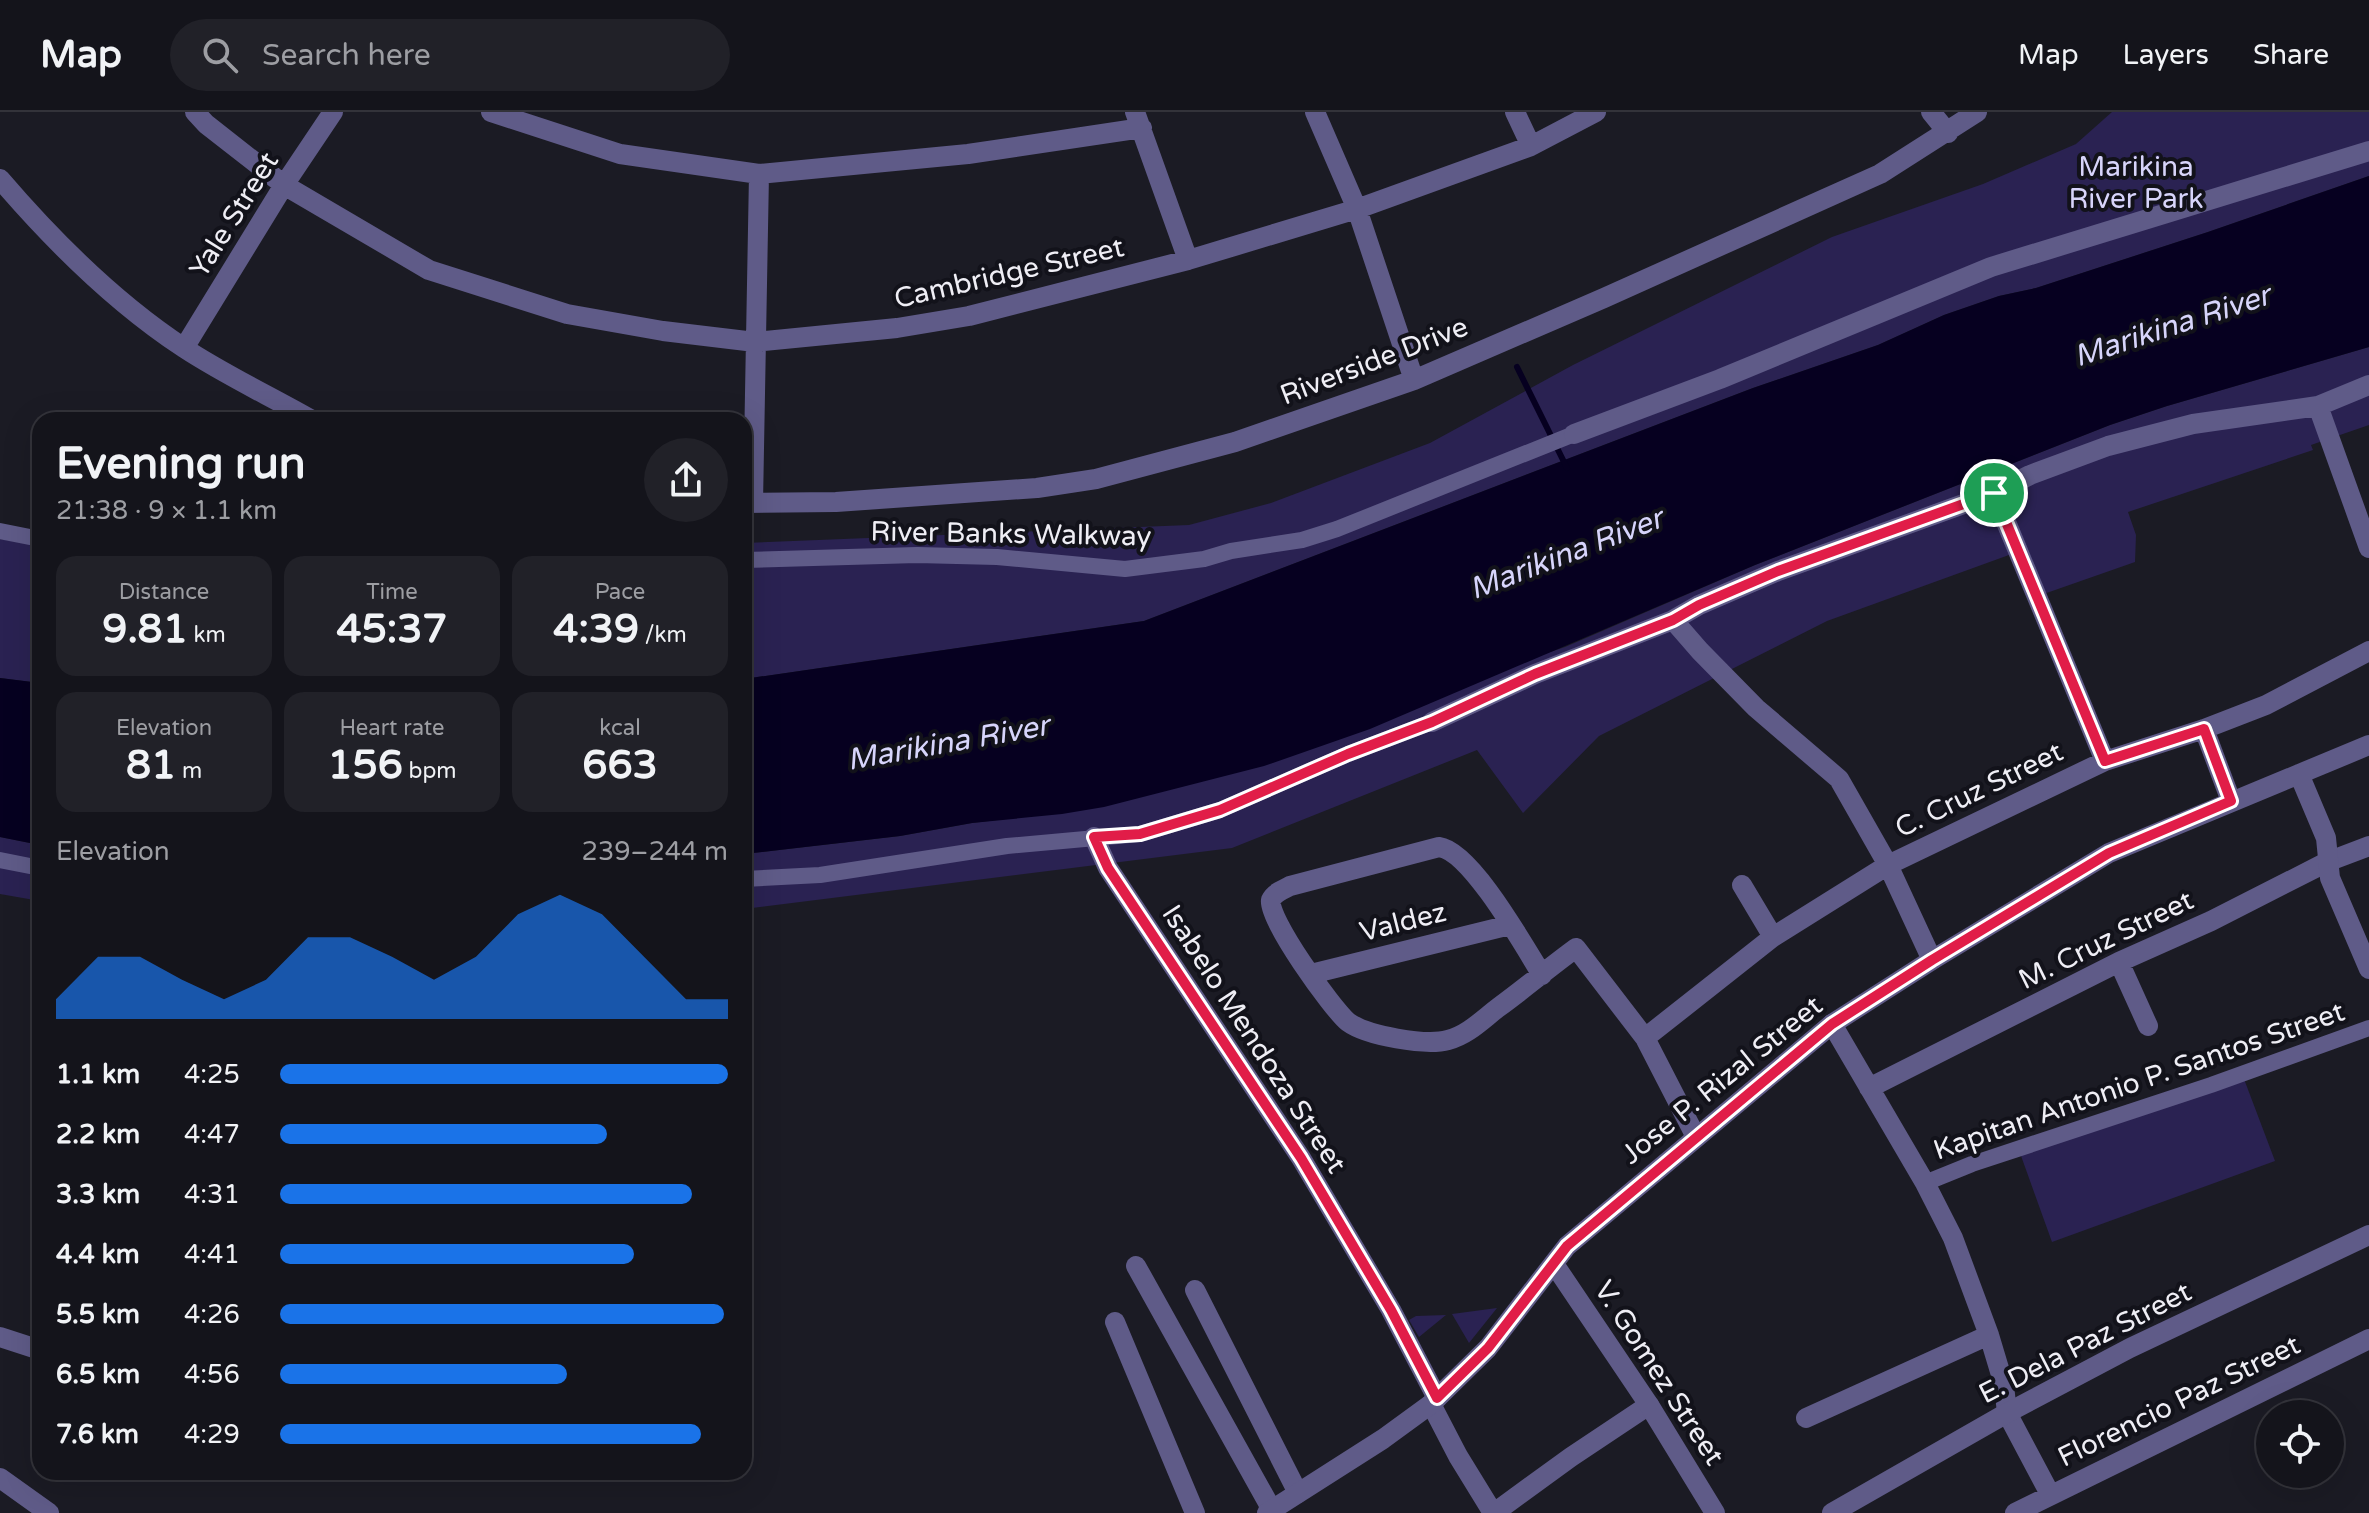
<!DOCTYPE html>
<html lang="en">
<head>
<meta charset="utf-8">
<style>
	:root { --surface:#14141b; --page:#212128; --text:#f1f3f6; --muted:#9d9ea3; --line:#33333a; --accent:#1a73e8 }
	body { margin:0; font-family:"Varela Round",sans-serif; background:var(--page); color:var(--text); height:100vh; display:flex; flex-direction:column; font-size:30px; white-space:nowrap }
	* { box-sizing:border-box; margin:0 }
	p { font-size:26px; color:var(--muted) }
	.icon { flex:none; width:44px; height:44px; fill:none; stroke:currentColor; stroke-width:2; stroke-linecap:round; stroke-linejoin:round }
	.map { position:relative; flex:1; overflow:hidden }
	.panel { position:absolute; left:32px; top:300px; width:720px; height:1068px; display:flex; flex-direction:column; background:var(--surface); border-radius:24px; box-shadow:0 8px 32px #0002,0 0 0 2px var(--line) }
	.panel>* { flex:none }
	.controls { position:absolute; left:2256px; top:1288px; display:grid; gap:16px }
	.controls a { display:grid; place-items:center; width:88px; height:88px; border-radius:50%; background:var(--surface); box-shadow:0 8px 32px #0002,0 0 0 2px var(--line); font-size:40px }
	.pin { position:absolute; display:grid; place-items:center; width:68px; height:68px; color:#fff; margin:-34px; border:4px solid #fff; border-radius:50%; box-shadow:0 2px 8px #0007 }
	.round { display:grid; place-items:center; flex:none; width:84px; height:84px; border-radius:42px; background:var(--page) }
	.summary { display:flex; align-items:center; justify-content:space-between; height:136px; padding:0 24px }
	h1 { font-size:44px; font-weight:700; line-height:60px }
	.metrics { display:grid; grid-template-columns:repeat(3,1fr); gap:12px; height:136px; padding:8px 24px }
	.metrics div { display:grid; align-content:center; border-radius:20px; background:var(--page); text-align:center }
	.metrics b { font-size:40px; font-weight:700 }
	.metrics small { font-size:22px; font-weight:400 }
	.metrics p { font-size:22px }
	.chart { height:224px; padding:16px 24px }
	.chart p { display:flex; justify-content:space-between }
	.chart svg { width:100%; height:144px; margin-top:8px; fill:var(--accent); opacity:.7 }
	ul { padding:0 24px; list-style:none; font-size:26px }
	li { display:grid; grid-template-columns:128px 96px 1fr; align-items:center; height:60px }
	li i { height:20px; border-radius:10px; background:var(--accent) }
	header { display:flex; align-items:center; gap:48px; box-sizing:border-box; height:112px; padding:0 40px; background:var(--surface); border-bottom:2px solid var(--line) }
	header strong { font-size:38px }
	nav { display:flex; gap:44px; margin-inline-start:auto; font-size:28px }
	.search { width:560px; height:72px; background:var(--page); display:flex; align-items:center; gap:20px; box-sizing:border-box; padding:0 28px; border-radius:44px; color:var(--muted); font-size:30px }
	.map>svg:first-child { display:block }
</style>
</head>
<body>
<header>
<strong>Map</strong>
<div class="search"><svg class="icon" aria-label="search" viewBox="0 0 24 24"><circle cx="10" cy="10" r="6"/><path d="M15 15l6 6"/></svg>Search here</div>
<nav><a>Map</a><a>Layers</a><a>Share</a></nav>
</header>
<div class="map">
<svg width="2369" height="1401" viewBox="0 0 2369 1401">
	<rect width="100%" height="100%" fill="#1b1b24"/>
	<path fill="#2a2252" d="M2112 0H2369V64L2208 120 2036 176 1999 184 1944 203 1878 233 1753 276 1144 509 744 567V431L1189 413 1271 391 1430 331 1573 253 1832 125 1983 72 2076 32Z
		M2369 235V313L2311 333 2313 338 2128 400 2136 423 2135 450 2038 484 2020 439 1827 509 1599 624 1523 701 1477 638 1232 736 744 797V742L900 724 972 711 1082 698 1565 535 1755 453 2110 313 2167 294Z
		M0 427 40 434V571L0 566Z
		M0 725 40 733V789L0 782Z
		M2244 967 2275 1049 2052 1130 2020 1041Z
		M1497 1196 1469 1231 1452 1202Z
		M1446 1203 1419 1225 1409 1208 1416 1204Z"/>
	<path fill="#060020" d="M2369 64V235L2167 294 2110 313 1755 453 1370 617 1264 654 1104 695 1062 702 972 711 900 724 744 742V567L1144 509 1753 276 1878 233 1944 203 1999 184 2036 176 2208 120Z
		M0 566 40 571V733L0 725Z"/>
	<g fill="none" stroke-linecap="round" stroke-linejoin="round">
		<path stroke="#060020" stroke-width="6" d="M1517 255 1567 356"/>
		<path stroke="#5f5b88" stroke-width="16" d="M0 419 40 427
			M744 448 917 443 997 445 1125 457 1204 447 1231 439 1302 428 1337 417 1574 322
			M0 748 40 756
			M744 767 820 763 1007 734 1140 722 1220 698 1348 642 1432 610
			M1925 1071 1972 1052 2211 973 2369 916"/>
		<path stroke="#5f5b88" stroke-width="20" d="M195 0 206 12 284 73 429 158 567 202 663 219 755 230 897 216 969 204 1188 148 1357 97 1531 34 1596 0
			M491 0 620 42 759 62 968 42 1142 16
			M1135 0 1188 148
			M1315 0 1357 97 1414 268
			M1515 0 1531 34
			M1931 0 1948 21
			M0 67C54 130 114 190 184 236 225 263 270 284 312 308
			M184 236 284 73 333 0
			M2318 294 2369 436
			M1574 322 1720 267 1991 155 2369 39
			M1994 381 2105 649
			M744 391 836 390 1037 376 1096 367 1235 330 1414 268 1604 186 1880 62 1977 0
			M753 391 759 62
			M1673 508 1700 539 1756 596 1839 667 1888 753 1932 848
			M1432 610 1535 562 1673 508 1699 493 1778 459 1994 381 2030 363 2108 334 2193 312 2318 294 2369 273
			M2204 617 2231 689
			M1094 725 1108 756 1301 1046 1391 1198 1437 1286
			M1742 773 1773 825
			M2119 850 2148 914
			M1311 862 1510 813
			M1542 863C1524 834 1471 739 1439 735L1290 774C1284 777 1274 781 1271 788 1266 805 1333 898 1348 910 1367 924 1426 934 1448 928 1468 923 1483 907 1499 895 1525 876 1550 855 1576 836L1645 926 1696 1025
			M1832 912 1925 1071 1953 1126 1989 1223 2004 1273 2007 1301 2050 1382
			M1645 926 1773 825 1888 753 2105 649 2204 617 2266 593 2369 539
			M1869 976 2119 850 2211 809 2327 750 2369 734
			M1136 1154 1272 1398
			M1195 1178 1298 1381
			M1115 1210 1195 1401
			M0 1225 40 1238
			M1431 1292 1458 1344 1493 1401
			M1806 1306 1989 1223
			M1494 1401 1571 1345 1649 1293
			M2015 1401 2369 1227"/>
		<path stroke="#5f5b88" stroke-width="20" d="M2299 662 2326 726 2330 766 2369 857
			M1554 1152 1649 1293 1715 1401
			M0 1366 49 1401
			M1267 1401 1383 1327 1431 1292 1488 1236 1567 1134 1832 912 1932 848 2109 741 2369 633
			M1832 1401 2007 1301 2130 1236 2369 1123"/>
	</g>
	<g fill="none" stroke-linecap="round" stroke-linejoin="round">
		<defs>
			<path id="route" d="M1994 381 2105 649 2204 617 2231 689 2109 741 1932 848 1832 912 1567 1134 1488 1236 1437 1286 1391 1198 1301 1046 1108 756 1094 725 1140 722 1220 698 1348 642 1432 610 1535 562 1673 508 1699 493 1778 459Z"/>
		</defs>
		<use href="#route" stroke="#fff" stroke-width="16"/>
		<use href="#route" stroke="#e11d48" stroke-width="10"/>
	</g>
	<g text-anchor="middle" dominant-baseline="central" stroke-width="8" stroke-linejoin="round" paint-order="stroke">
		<g font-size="28" fill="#d7d4fa" stroke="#12121a">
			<text x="2136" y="55">Marikina<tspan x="2136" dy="32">River Park</tspan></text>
		</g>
		<g font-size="28" fill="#efeef5" stroke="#12121a">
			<text transform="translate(234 103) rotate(-58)">Yale Street</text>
			<text transform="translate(1009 161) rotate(-13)">Cambridge Street</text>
			<text transform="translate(1374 249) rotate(-21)">Riverside Drive</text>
			<text transform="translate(1011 422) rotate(1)">River Banks Walkway</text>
			<text transform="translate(1979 678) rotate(-26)">C. Cruz Street</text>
			<text transform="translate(1403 810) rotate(-14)">Valdez</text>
			<text transform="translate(2106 828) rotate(-26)">M. Cruz Street</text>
			<text transform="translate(1254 927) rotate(57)">Isabelo Mendoza Street</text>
			<text transform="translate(1722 968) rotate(-39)">Jose P. Rizal Street</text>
			<text transform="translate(2139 969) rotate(-19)">Kapitan Antonio P. Santos Street</text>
			<text transform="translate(2085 1231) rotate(-27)">E. Dela Paz Street</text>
			<text transform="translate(1659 1261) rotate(57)">V. Gomez Street</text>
			<text transform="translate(2179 1289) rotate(-26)">Florencio Paz Street</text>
		</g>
		<g font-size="30" font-style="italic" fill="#d7d5fb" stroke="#12121a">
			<text transform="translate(2172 214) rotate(-18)">Marikina River</text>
			<text transform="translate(1566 442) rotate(-21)">Marikina River</text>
			<text transform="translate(948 631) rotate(-10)">Marikina River</text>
		</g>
	</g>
</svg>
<div class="controls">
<a><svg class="icon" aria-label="locate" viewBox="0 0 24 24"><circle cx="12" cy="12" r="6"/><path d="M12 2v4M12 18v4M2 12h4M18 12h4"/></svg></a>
</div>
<div class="pin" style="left:1994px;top:381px;background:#1e9e55"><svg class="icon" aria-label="arrive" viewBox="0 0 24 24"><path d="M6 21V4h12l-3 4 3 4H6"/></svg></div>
<section class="panel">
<div class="summary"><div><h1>Evening run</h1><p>21:38 · 9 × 1.1 km</p></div><a class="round"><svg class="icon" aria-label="share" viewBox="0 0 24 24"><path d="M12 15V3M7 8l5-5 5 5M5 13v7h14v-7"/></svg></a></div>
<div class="metrics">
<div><p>Distance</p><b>9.81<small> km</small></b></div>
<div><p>Time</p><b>45:37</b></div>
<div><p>Pace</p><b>4:39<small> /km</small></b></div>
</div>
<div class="metrics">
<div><p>Elevation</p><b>81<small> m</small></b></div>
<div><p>Heart rate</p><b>156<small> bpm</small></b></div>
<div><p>kcal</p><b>663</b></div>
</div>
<div class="chart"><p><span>Elevation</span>239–244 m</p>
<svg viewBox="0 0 160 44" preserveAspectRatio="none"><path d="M0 44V38L10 25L20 25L30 32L40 38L50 32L60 19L70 19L80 25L90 32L100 25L110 12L120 6L130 12L140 25L150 38L160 38V44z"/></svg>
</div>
<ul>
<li><b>1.1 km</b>4:25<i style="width:100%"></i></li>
<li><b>2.2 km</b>4:47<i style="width:73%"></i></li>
<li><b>3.3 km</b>4:31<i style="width:92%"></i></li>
<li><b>4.4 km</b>4:41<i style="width:79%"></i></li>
<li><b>5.5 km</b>4:26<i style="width:99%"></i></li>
<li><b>6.5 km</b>4:56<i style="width:64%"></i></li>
<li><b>7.6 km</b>4:29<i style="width:94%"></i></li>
</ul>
</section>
</div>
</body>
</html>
